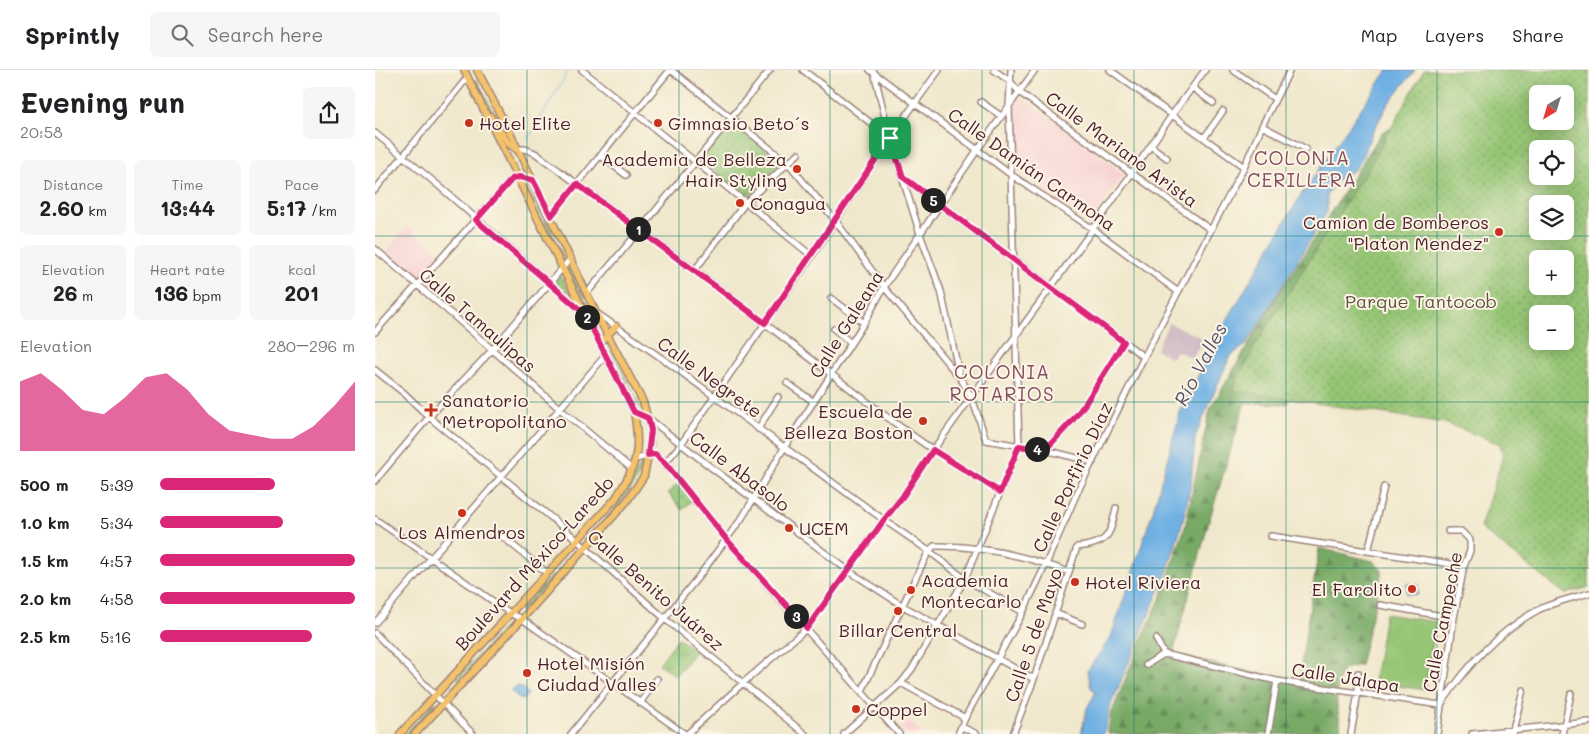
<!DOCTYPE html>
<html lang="en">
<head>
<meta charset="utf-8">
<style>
	:root { --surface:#fff; --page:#f6f6f6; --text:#202124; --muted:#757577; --line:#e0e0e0; --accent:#db2777 }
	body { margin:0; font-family:Mali,sans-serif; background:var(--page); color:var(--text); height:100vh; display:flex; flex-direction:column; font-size:19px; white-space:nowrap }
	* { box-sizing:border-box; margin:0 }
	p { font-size:16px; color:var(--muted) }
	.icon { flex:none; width:28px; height:28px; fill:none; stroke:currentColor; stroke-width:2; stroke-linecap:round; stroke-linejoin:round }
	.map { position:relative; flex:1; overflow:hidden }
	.details { display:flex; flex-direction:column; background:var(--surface); width:375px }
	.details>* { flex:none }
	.needle { width:32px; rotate:218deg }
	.controls { position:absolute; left:1154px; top:15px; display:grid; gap:10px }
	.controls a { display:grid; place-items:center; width:45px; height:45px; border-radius:8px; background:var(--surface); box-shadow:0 2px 12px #0003; font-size:25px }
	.pin { position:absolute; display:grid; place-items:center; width:42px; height:42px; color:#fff; margin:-21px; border-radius:10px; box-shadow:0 2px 8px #0006 }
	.km { position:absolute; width:25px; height:25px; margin:-12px; border-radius:50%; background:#222; color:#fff; font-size:14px; line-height:25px; text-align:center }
	.round { display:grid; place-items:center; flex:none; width:52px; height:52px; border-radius:8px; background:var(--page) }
	.overview { display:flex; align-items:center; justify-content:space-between; height:85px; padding:0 20px }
	h1 { font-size:28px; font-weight:700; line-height:38px }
	.stats { display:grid; grid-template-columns:repeat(3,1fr); gap:8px; height:85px; padding:5px 20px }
	.stats div { display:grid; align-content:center; border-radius:8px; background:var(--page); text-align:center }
	.stats b { font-size:21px; font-weight:700 }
	.stats small { font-size:14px; font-weight:400 }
	.stats p { font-size:14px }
	.chart { height:140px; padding:10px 20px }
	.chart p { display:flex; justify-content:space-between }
	.chart svg { width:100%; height:90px; margin-top:5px; fill:var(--accent); opacity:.7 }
	ul { padding:0 20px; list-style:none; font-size:16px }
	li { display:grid; grid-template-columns:80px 60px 1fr; align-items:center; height:38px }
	li i { height:12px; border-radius:6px; background:var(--accent) }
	header { display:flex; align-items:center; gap:30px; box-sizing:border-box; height:70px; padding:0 25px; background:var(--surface); border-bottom:1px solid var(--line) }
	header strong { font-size:24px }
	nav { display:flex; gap:28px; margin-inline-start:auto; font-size:18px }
	.search { width:350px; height:45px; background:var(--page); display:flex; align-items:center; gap:12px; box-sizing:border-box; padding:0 18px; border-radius:8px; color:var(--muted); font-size:19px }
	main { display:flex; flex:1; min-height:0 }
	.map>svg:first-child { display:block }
</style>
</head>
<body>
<header>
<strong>Sprintly</strong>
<div class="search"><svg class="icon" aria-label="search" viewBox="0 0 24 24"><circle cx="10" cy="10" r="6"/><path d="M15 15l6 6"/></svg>Search here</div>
<nav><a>Map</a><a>Layers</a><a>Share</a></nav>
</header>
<main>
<section class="details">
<div class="overview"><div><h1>Evening run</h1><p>20:58</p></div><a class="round"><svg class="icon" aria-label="share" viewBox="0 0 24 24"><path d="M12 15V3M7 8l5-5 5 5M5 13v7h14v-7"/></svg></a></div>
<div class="stats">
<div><p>Distance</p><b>2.60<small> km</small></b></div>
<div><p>Time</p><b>13:44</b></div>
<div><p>Pace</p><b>5:17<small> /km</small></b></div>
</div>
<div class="stats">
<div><p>Elevation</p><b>26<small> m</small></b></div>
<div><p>Heart rate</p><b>136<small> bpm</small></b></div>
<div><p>kcal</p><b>201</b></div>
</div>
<div class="chart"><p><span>Elevation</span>280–296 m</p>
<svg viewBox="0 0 160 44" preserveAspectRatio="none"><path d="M0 44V10L10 6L20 14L30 24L40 26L50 18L60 8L70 6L80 14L90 26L100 34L110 36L120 38L130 38L140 32L150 22L160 10V44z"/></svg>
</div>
<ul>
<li><b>500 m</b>5:39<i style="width:59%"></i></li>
<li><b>1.0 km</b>5:34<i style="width:63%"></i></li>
<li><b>1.5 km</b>4:57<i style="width:100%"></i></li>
<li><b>2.0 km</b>4:58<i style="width:100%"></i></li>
<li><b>2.5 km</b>5:16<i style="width:78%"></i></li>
</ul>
</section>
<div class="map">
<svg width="1214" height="664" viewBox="0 0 1214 664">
	<defs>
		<pattern id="grass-tufts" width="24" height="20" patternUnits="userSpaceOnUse" patternTransform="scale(1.25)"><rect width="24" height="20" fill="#95c575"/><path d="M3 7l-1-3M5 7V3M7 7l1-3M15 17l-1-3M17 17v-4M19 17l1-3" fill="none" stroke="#7c9f60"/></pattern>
		<pattern id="forest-firs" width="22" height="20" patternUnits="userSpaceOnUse" patternTransform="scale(1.25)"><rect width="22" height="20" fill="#78aa66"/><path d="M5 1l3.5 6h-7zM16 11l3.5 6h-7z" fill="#648a54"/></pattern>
		<pattern id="park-dots" width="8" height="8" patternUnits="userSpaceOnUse" patternTransform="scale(1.25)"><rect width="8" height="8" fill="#95c575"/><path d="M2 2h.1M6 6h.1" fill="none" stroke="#7c9f60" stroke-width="1.8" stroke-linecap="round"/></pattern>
	</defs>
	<rect width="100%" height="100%" fill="#fcf5e5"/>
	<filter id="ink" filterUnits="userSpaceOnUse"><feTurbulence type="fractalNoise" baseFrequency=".02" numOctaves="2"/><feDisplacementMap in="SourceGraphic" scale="10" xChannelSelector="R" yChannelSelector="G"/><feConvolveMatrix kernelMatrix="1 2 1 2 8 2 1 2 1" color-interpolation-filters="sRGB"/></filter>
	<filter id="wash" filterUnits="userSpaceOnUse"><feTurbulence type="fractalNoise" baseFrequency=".0096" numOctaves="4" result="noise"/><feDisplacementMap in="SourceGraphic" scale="20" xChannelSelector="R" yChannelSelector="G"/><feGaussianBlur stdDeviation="1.12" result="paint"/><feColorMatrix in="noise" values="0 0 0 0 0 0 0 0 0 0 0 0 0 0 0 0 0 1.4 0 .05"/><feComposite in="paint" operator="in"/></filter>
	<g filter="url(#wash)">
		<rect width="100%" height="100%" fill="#f0e8cc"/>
		<path fill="#f7cfd2" d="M648 28 749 104 714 153 640 99 639 32 641 29Z
			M32 156 65 184 44 209 11 182Z
			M534 650 547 664H530L525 658Z"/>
		<path fill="#d2bdc6" d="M794 253 829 269 817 288 802 281 796 288 781 279Z"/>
		<path fill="url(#grass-tufts)" stroke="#707250" d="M303 568 320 581 301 606 284 594Z"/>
		<path fill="url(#forest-firs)" stroke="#616448" d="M1019 57 919 308 913 334 870 333 834 451 798 584 923 613 944 478 998 491 1007 500 1002 527 985 595 969 599C962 610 961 622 962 635 963 646 967 653 965 664L922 663 920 664H733L735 647 767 568 786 527 810 457 835 339 906 220 1007 62Z"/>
		<path fill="url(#park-dots)" stroke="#707250" fill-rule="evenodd" d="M1049 0H1214V517L1190 524 1105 458 1128 386 1125 374 1070 353 857 320 880 276 997 92ZM1162 24H1190V51H1162ZM1162 79H1190V106H1162ZM1162 134H1190V161H1162ZM1162 189H1190V216H1162ZM1162 244H1190V271H1162Z
			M102 9 134 73 118 47 100 10Z
			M356 52 408 93 372 126 326 89Z
			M150 113 162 135H164L188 186 187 188Z
			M194 196 217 244 212 240 192 198Z
			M185 204 194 222 193 223 183 217 180 210Z
			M232 271 265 336 264 338H263C252 316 241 297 231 275Z
			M266 394H269C256 426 236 445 213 471L250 425Z
			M304 413 318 430 307 440 293 423Z
			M177 505 179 507 146 542 145 540Z
			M136 550 124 566 84 610 82 608Z
			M60 632 61 634 34 664H30Z"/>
		<path fill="#95c575" stroke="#707250" d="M1010 544 1061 552 1050 620 999 612Z"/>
		<path fill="#70b1e4" stroke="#5d6888" d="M1013 0H1040L1013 34 996 65 989 85 980 99 960 112 952 124V142L881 259 871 275 855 286 820 367 816 415 807 454 792 502 735 637 729 664H706L712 638 721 622 716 618 712 601 736 567 778 441 808 332 819 316 832 284 926 125Z
			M1032 514H1043V525L1032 524Z
			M141 616C146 616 151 620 153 624L148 630 143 628 139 623 135 622Z"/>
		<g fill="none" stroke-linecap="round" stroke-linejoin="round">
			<path stroke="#70b1e4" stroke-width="1" d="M153 70 194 0"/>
		</g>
	</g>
	<g filter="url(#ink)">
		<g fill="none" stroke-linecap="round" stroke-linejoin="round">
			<defs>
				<path id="minor" d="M207 0 437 186
					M296 0 413 93 460 150 509 217 586 309 597 328 611 370 670 380 718 392
					M428 0 515 68
					M495 0 635 104 718 159 802 221
					M619 0 636 12 644 22 836 160
					M735 0 869 97
					M858 0 900 29
					M499 2 515 68 545 164 566 221 585 308
					M818 18 838 33
					M606 32 626 46
					M887 56 931 79
					M0 63 64 116 208 242
					M829 68 848 41
					M776 76 792 88
					M143 79H150L160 83 320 200 520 353 558 380 625 422
					M226 86 251 105
					M529 108 594 157 639 189 769 287
					M0 120 93 7
					M176 146 295 0
					M0 179 80 247 185 339 257 399
					M320 200 371 132 423 84
					M212 223 264 161 395 0
					M456 228 489 253
					M223 244 295 294 509 450 554 481 590 509 648 542
					M459 259 476 273
					M0 262 137 109 142 107
					M0 300 29 323 54 347 184 454 289 548 430 664
					M412 313 439 332
					M259 342 273 348 333 395 474 501 528 536 659 609
					M383 359 403 327
					M670 380 697 351 710 334 749 272
					M261 389 281 384 290 393 352 470 524 664
					M290 393 306 374 339 327 437 186 515 68 564 0
					M0 411 54 347 117 280 196 188
					M0 449 135 543 147 549 310 664
					M896 466 1089 496
					M128 467 172 503
					M993 481 1009 417
					M1005 535 1079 548
					M680 543 707 554
					M0 553 230 286
					M0 563 98 664
					M781 569 789 584
					M771 595 789 584 902 611 1065 635
					M526 613 590 648
					M487 621 541 507 554 481 559 476C605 475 651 486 694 502
					M265 633 282 609
					M1067 633C1093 595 1122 562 1163 540 1178 532 1198 528 1214 523
					M587 657 602 664
					M196 664 324 506 367 448 409 378 489 253 509 217 603 79 660 0
					M312 664 368 613 432 558 509 450 528 426 558 380 718 159 797 45 830 0
					M469 664 526 613 537 599 590 509 644 376 634 35 636 0
					M583 664 590 648 648 542 671 494 702 423 769 287 869 97 887 56 915 0
					M638 664 659 609 702 477C733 474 735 466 741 438
					M893 664 902 611
					M976 664 983 622V603
					M1062 664 1079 548 1089 496 1095 481V470L1086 461H1073
					M1097 664 1214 652
					M1137 664 1148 620
					M1187 664 1196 624"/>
				<path id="major" d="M115 46 133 73 141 79
					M225 273 241 256
					M25 664 241 428C262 395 266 381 259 342L89 0
					M40 664 147 549 252 431 269 406 275 374 276 360 268 332 221 243 136 65 102 0"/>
			</defs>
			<use href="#minor" stroke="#9d847c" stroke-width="8"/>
			<use href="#major" stroke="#9d847c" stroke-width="9"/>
			<use href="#minor" stroke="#fff" stroke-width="5"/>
			<use href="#major" stroke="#f3c26a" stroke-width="6"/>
		</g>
	</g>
	<g fill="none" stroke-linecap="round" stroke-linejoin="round" filter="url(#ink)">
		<defs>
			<path id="route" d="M515 68 528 107 749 272 710 334 697 351 670 380 644 376 625 422 558 380 528 426 509 450 432 558 352 470 290 393 280 384 273 385 276 360 273 348 259 342 210 244 101 150 137 109 144 107 158 110 176 146 202 114 390 253Z"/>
		</defs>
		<use href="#route" stroke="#fff" stroke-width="10"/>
		<use href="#route" stroke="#db2777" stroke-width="6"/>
	</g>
	<path fill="none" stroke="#0f766e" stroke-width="1" stroke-opacity="0.55" d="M152 0V664M304 0V664M455 0V664M607 0V664M759 0V664M911 0V664M1062 0V664M0 166H1214M0 332H1214M0 498H1214"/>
	<g fill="#c8321e" stroke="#fcf5e5" stroke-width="2">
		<circle cx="94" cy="53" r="5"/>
		<circle cx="283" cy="53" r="5"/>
		<circle cx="422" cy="99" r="5"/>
		<circle cx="365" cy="133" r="5"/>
		<circle cx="1124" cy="162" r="5"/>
		<path d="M53.5 332.5h5v5h5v5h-5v5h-5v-5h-5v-5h5z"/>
		<circle cx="548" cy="351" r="5"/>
		<circle cx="87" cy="443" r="5"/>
		<circle cx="414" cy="458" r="5"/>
		<circle cx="700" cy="512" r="5"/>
		<circle cx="1037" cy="519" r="5"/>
		<circle cx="536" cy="520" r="5"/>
		<circle cx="523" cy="541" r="5"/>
		<circle cx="152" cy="603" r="5"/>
		<circle cx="481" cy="639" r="5"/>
	</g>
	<g text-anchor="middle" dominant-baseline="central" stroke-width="4" stroke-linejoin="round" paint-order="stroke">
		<g font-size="18" fill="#4a1f2b" stroke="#fcf5e5" text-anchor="start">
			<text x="104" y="53">Hotel Elite</text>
			<text x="293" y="53">Gimnasio Beto´s</text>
			<text x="412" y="89" text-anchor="end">Academia de Belleza<tspan x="412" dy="21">Hair Styling</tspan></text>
			<text x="375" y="133">Conagua</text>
			<text x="1114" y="152" text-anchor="end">Camion de Bomberos<tspan x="1114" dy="21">"Platon Mendez"</tspan></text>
			<text x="67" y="330">Sanatorio<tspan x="67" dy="21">Metropolitano</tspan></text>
			<text x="538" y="341" text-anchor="end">Escuela de<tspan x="538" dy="21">Belleza Boston</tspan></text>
			<text x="424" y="458">UCEM</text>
			<text x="87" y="462" text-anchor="middle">Los Almendros</text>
			<text x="546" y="510">Academia<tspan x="546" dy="21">Montecarlo</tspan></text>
			<text x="710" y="512">Hotel Riviera</text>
			<text x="1027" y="519" text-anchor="end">El Farolito</text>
			<text x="523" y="560" text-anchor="middle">Billar Central</text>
			<text x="162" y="593">Hotel Misión<tspan x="162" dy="21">Ciudad Valles</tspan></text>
			<text x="491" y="639">Coppel</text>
		</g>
		<g font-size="18" fill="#4a1f2b" stroke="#fcf5e5">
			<text transform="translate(747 79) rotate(36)">Calle Mariano Arista</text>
			<text transform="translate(657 99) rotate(35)">Calle Damián Carmona</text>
			<text transform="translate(103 250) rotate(41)">Calle Tamaulipas</text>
			<text transform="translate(471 254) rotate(-58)">Calle Galeana</text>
			<text transform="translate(335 307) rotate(36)">Calle Negrete</text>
			<text transform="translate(365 401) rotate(37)">Calle Abasolo</text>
			<text transform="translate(697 407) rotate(-65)">Calle Porfirio Díaz</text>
			<text transform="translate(159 493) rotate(-48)">Boulevard México-Laredo</text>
			<text transform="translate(281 520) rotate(41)">Calle Benito Juárez</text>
			<text transform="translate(1067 552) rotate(-79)">Calle Campeche</text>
			<text transform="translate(658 565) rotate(-71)">Calle 5 de Mayo</text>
			<text transform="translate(971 607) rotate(9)">Calle Jalapa</text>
		</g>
		<g font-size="18" fill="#605141" stroke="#fcf5e5">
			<text x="1046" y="231">Parque Tantocob</text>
		</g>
		<g font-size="19" letter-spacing="1" fill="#855062" stroke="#fcf5e5">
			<text x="927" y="87">COLONIA<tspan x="927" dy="22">CERILLERA</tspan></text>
			<text x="627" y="301">COLONIA<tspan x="627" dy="22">ROTARIOS</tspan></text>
		</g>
		<g font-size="19" font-style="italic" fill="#57526c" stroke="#fcf5e5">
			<text transform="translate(825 294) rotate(-62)">Río Valles</text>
		</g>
	</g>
</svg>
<div class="controls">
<a><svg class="needle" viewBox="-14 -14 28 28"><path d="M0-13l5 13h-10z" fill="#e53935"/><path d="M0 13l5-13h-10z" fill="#757577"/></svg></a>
<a><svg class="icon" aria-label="locate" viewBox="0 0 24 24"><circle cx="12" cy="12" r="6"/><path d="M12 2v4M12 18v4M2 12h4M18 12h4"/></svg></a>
<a><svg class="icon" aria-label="layers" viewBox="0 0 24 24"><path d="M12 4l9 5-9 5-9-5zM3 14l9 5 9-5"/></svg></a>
<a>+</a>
<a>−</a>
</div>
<div class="pin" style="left:515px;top:68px;background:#1e9e55"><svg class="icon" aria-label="arrive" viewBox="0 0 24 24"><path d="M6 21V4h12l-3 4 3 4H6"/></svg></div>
<b class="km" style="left:263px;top:159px">1</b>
<b class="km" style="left:212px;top:247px">2</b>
<b class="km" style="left:421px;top:546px">3</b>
<b class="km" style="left:662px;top:379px">4</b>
<b class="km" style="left:558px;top:130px">5</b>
</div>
</main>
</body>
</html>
